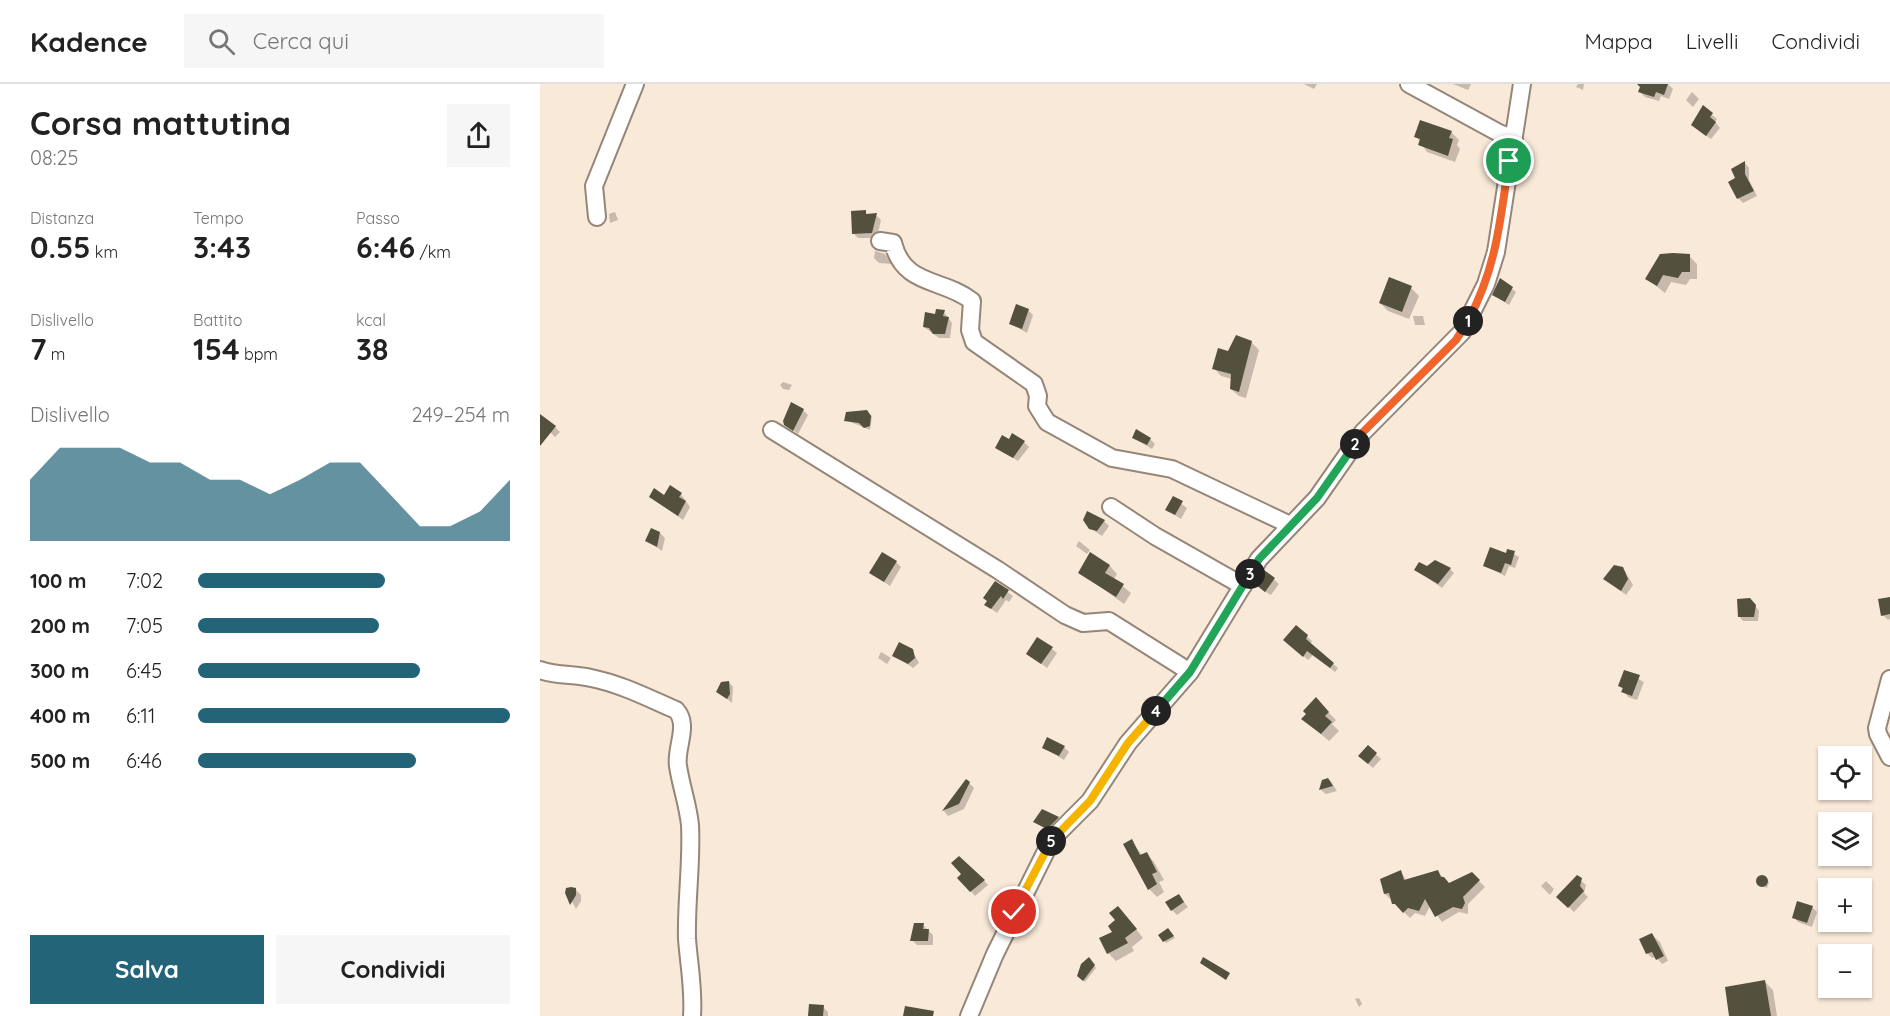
<!DOCTYPE html>
<html lang="it">
<head>
<meta charset="utf-8">
<style>
	:root { --surface:#fff; --page:#f6f6f6; --text:#222; --muted:#767676; --line:#e0e0e0; --accent:#236479 }
	body { margin:0; font-family:Quicksand,sans-serif; background:var(--page); color:var(--text); height:100vh; display:flex; flex-direction:column; font-size:22px; white-space:nowrap }
	* { box-sizing:border-box; margin:0 }
	p { font-size:20px; color:var(--muted) }
	.icon { flex:none; width:33px; height:33px; fill:none; stroke:currentColor; stroke-width:2; stroke-linecap:round; stroke-linejoin:round }
	.map { position:relative; flex:1; overflow:hidden }
	.drawer { display:flex; flex-direction:column; background:var(--surface); width:540px }
	.drawer>* { flex:none }
	.controls { position:absolute; left:1278px; top:662px; display:grid; gap:12px }
	.controls a { display:grid; place-items:center; width:54px; height:54px; border-radius:0px; background:var(--surface); box-shadow:0 2px 4px #0004; font-size:30px }
	.pin { position:absolute; display:grid; place-items:center; width:51px; height:51px; color:#fff; margin:-26px; border:3px solid #fff; border-radius:50%; box-shadow:0 2px 6px #0007 }
	.km { position:absolute; width:30px; height:30px; margin:-15px; border-radius:50%; background:#222; color:#fff; font-size:16px; line-height:30px; text-align:center }
	.round { display:grid; place-items:center; flex:none; width:63px; height:63px; border-radius:0px; background:var(--page) }
	.summary { display:flex; align-items:center; justify-content:space-between; height:102px; padding:0 30px }
	h1 { font-size:33px; font-weight:700; line-height:45px }
	.figures { display:grid; grid-template-columns:repeat(3,1fr); gap:9px; height:102px; padding:6px 30px }
	.figures div { display:grid; align-content:center }
	.figures b { font-size:30px; font-weight:700 }
	.figures small { font-size:16px; font-weight:400 }
	.figures p { font-size:16px }
	.chart { height:168px; padding:12px 30px }
	.chart p { display:flex; justify-content:space-between }
	.chart svg { width:100%; height:108px; margin-top:6px; fill:var(--accent); opacity:.7 }
	.action { display:flex; gap:12px; margin-top:auto; padding:12px 30px }
	.action a { flex:1; height:69px; border-radius:0px; background:var(--accent); color:#fff; font-size:24px; font-weight:700; line-height:69px; text-align:center }
	.action a+a { background:var(--page); color:var(--text) }
	ul { padding:0 30px; list-style:none; font-size:20px }
	li { display:grid; grid-template-columns:96px 72px 1fr; align-items:center; height:45px }
	li i { height:15px; border-radius:8px; background:var(--accent) }
	header { display:flex; align-items:center; gap:36px; box-sizing:border-box; height:84px; padding:0 30px; background:var(--surface); border-bottom:2px solid var(--line) }
	header strong { font-size:28px }
	nav { display:flex; gap:33px; margin-inline-start:auto; font-size:21px }
	.search { width:420px; height:54px; background:var(--page); display:flex; align-items:center; gap:15px; box-sizing:border-box; padding:0 21px; border-radius:0px; color:var(--muted); font-size:22px }
	main { display:flex; flex:1; min-height:0 }
	.map>svg:first-child { display:block }
</style>
</head>
<body>
<header>
<strong>Kadence</strong>
<div class="search"><svg class="icon" aria-label="search" viewBox="0 0 24 24"><circle cx="10" cy="10" r="6"/><path d="M15 15l6 6"/></svg>Cerca qui</div>
<nav><a>Mappa</a><a>Livelli</a><a>Condividi</a></nav>
</header>
<main>
<section class="drawer">
<div class="summary"><div><h1>Corsa mattutina</h1><p>08:25</p></div><a class="round"><svg class="icon" aria-label="share" viewBox="0 0 24 24"><path d="M12 15V3M7 8l5-5 5 5M5 13v7h14v-7"/></svg></a></div>
<div class="figures">
<div><p>Distanza</p><b>0.55<small> km</small></b></div>
<div><p>Tempo</p><b>3:43</b></div>
<div><p>Passo</p><b>6:46<small> /km</small></b></div>
</div>
<div class="figures">
<div><p>Dislivello</p><b>7<small> m</small></b></div>
<div><p>Battito</p><b>154<small> bpm</small></b></div>
<div><p>kcal</p><b>38</b></div>
</div>
<div class="chart"><p><span>Dislivello</span>249–254 m</p>
<svg viewBox="0 0 160 44" preserveAspectRatio="none"><path d="M0 44V19L10 6L20 6L30 6L40 12L50 12L60 19L70 19L80 25L90 19L100 12L110 12L120 25L130 38L140 38L150 32L160 19V44z"/></svg>
</div>
<ul>
<li><b>100 m</b>7:02<i style="width:60%"></i></li>
<li><b>200 m</b>7:05<i style="width:58%"></i></li>
<li><b>300 m</b>6:45<i style="width:71%"></i></li>
<li><b>400 m</b>6:11<i style="width:100%"></i></li>
<li><b>500 m</b>6:46<i style="width:70%"></i></li>
</ul>
<div class="action"><a>Salva</a><a>Condividi</a></div>
</section>
<div class="map">
<svg width="1350" height="932" viewBox="0 0 1350 932">
	<rect width="100%" height="100%" fill="#f9e9d8"/>
	<path fill="#0003" d="M764 0H777L774 5Z
		M913 0H931L928 6Z
		M1038 0H1044L1043 6 1036 3Z
		M1098 0H1128L1133 5 1129 15 1121 12 1119 17 1105 13 1100 8 1101 3Z
		M1152 8 1159 15 1153 23 1146 16Z
		M1163 23 1177 35 1175 38 1180 44 1171 55 1158 46Z
		M911 48 919 56 917 61 920 65 915 78 887 68 876 52Z
		M1205 79 1209 84V96L1217 112 1203 119 1198 114 1197 94Z
		M75 128 78 136 70 139 69 130Z
		M325 128 329 132 336 131 341 136 337 154H318L313 149Z
		M335 167 345 170 352 180 339 179 334 174Z
		M1149 172 1157 180V195H1150L1146 201 1131 198 1125 209 1107 195Z
		M871 204 879 212 869 235 848 227 840 219Z
		M972 205 976 208 969 221 954 211Z
		M488 226 493 231 487 249 471 240Z
		M404 228 412 239 410 254H399L384 243Z
		M873 232H883L885 241H875Z
		M711 258 719 266 706 314 699 312 691 305 692 295 681 292 674 284 689 269Z
		M243 298 252 301 249 306 243 305 240 301Z
		M263 326 268 331 258 350 245 340Z
		M328 328 332 332 330 346 306 336Z
		M0 338 15 343 20 348 15 353Z
		M594 354 610 355 615 360 612 365Z
		M469 357 484 358 489 363 478 377 457 364Z
		M141 410 150 423 143 436 116 417Z
		M634 414 647 424 641 435 627 426Z
		M564 437 569 442 562 452 550 444Z
		M120 449 125 454 122 467 107 456Z
		M539 457 550 466 547 470 536 462Z
		M968 467 979 473 975 484 969 482 965 492 945 482 967 471Z
		M551 470 570 482 577 490 574 495 591 509 584 520 540 488Z
		M356 478 361 483 350 502 331 489Z
		M888 484 910 485 914 489 902 504 876 486Z
		M1083 484 1093 501 1086 511 1065 495Z
		M725 488 739 500 731 511 722 506Z
		M455 499 473 512 469 518 466 516 457 529 446 521Z
		M1350 514V535L1348 536 1343 531Z
		M1214 520 1219 527 1218 537H1203L1199 532Z
		M756 543 772 557 770 560 798 584 795 588 773 571 768 576 750 560Z
		M512 565 517 569 507 584 488 570Z
		M372 566 379 579 373 584 354 571Z
		M341 568 351 574 347 580 338 574Z
		M1085 588 1104 598 1097 616 1088 613 1080 602Z
		M189 598 193 603 192 619 178 608Z
		M776 616 796 636 792 640 799 647 789 657 763 635Z
		M524 663 529 668 524 676 504 664Z
		M828 663 841 675 833 684 825 677Z
		M790 696 797 707 786 710 781 706 784 697Z
		M427 697 434 704 424 725 408 732 404 727Z
		M515 731 523 739 512 749 495 738Z
		M1322 746 1325 750 1322 755Z
		M591 757 603 772 607 770 614 778 624 796 619 798 624 808 617 813 609 805Z
		M861 788 867 797 898 788 910 800 932 790 945 803 928 820V830L919 828 902 838 890 822 885 832 875 829 870 834 845 810Z
		M437 789 448 801 435 812 419 794Z
		M1223 792 1229 798 1227 804 1217 800Z
		M1037 793 1046 801 1044 809 1048 813 1034 828 1018 813Z
		M1006 797 1014 805 1010 811 1001 802Z
		M36 806 41 811V817L36 825 27 808Z
		M639 812 648 823 637 831 632 826Z
		M1272 823 1277 828 1272 843 1258 838 1254 833Z
		M585 831 603 854 592 863 594 867 576 877 568 869 574 849Z
		M383 841 393 851V861H377L372 856Z
		M628 846 635 854 626 859 620 851Z
		M1112 851 1120 858 1128 877 1122 880 1116 873 1112 874 1107 869Z
		M549 875 556 884 545 898 539 892Z
		M1225 898 1233 906 1237 932H1191Z
		M819 914 822 920 819 923 815 915Z
		M283 923 288 928V932H269Z"/>
	<path fill="#53503e" d="M1097 0H1128L1124 11 1116 8 1114 13 1098 8 1100 3Z
		M1163 21 1173 29 1170 33 1176 38 1166 52 1151 41Z
		M880 36 912 47 909 54 913 55 908 72 878 61 880 55 874 53Z
		M1205 77V90L1214 107 1197 115 1188 98 1195 94 1191 85Z
		M326 126V130L337 129 332 149 312 150 311 127Z
		M1133 169 1150 170V188H1142L1138 194 1123 191 1117 202 1105 195 1120 170Z
		M849 193 872 202 862 228 839 219Z
		M960 194 973 203 965 218 952 211Z
		M476 220 489 225 482 245 469 240Z
		M396 225 405 226 403 232 409 233 405 250H393L389 244 383 243 385 228 395 230Z
		M696 251 712 257 699 308 690 305 691 290 672 285 678 264 688 267Z
		M251 318 264 325 253 347 244 341 243 337Z
		M327 326 331 332 330 342 324 344 319 339 304 337 306 328Z
		M0 330 16 342 0 362Z
		M596 345 611 354 607 361 592 354Z
		M472 349 485 357 473 374 455 364 462 351 469 355Z
		M130 401 142 409 139 413 146 417 138 432 109 413 114 404 124 411Z
		M633 412 643 417 635 431 625 426Z
		M547 427 565 436 557 447 549 445 543 436Z
		M111 444 120 448 117 463 105 457Z
		M950 463 966 469 967 465 975 467 971 481 965 479 961 489 943 482Z
		M342 468 357 477 344 498 329 489Z
		M550 468 570 481 565 489 584 500 576 513 538 489Z
		M895 476 911 484 898 500 874 486 879 478 887 482Z
		M1074 481 1083 483 1088 495 1081 507 1063 495Z
		M724 486 735 494 725 508 716 501Z
		M455 497 469 506 463 515 461 512 451 525 444 521 447 517 443 514Z
		M1350 513V530L1341 532 1338 515Z
		M1210 514 1216 521 1214 533H1198L1197 515Z
		M756 541 768 551 766 555 794 579 790 584 767 567 763 573 743 556Z
		M497 553 513 563 501 580 486 570Z
		M359 558 373 565 375 574 368 580 352 572Z
		M1084 586 1100 591 1092 612 1081 608 1083 604 1078 602Z
		M189 597 190 610 187 615 176 608 181 598Z
		M776 613 789 628 785 632 792 638 781 650 761 635 766 630 763 627Z
		M507 653 525 662 519 672 502 664Z
		M828 661 837 669 828 680 818 672Z
		M788 694 793 702 779 706 782 696Z
		M426 695 430 698 419 720 402 727Z
		M502 725 519 733 507 745 493 738Z
		M592 755 600 771 607 768 617 788 612 790 617 800 608 806 583 760Z
		M419 772 445 796 430 808 417 794 421 790 411 779Z
		M861 786 864 796 898 786 901 793H904L909 799 932 788 940 796 923 813 925 819 922 825 913 823 895 833 885 815 879 827 868 824 863 829 855 820H852L849 809 844 810 840 795Z
		M1216 797a6 6 0 1 1 12 0a6 6 0 1 1-12 0Z
		M1037 791 1042 794 1040 802 1044 807 1028 824 1016 813Z
		M31 803 36 804V811L30 821 25 809 26 804Z
		M639 810 644 818 631 827 625 818Z
		M1257 817 1273 822 1267 839 1252 834Z
		M578 822 597 845 585 854 588 859 567 870 559 854 572 848 568 842 575 836 569 829Z
		M374 839H384L383 845H389L388 857H370Z
		M628 844 634 852 623 858 618 851Z
		M1112 849 1124 872 1116 876 1112 868 1106 870 1099 855Z
		M549 873 555 881 543 897 537 892 541 880Z
		M663 873 690 889 686 896 660 879Z
		M1225 896 1231 932H1189L1185 903Z
		M269 920 284 921 283 932H268Z
		M365 922 394 927 393 932H363Z"/>
	<g fill="none" stroke-linecap="round" stroke-linejoin="round">
		<defs>
			<path id="minor" d="M869 0 959 49 974 55
				M57 133 54 102 95 0
				M340 157 353 159C364 203 403 194 432 217L430 246 434 258 494 300 498 312 497 322 507 338 572 374 632 385 750 441
				M232 346 458 486 525 531 543 539 569 537 650 588
				M571 423 615 452 703 502
				M0 586C17 592 34 590 51 594 81 600 108 614 136 626 150 641 135 664 138 682 141 702 148 721 150 741 152 779 146 816 147 855 149 881 154 906 152 932
				M1350 595 1337 644 1338 650 1350 673
				M429 932 455 870 512 755 550 717 588 659 650 588 719 475 777 414 823 348 922 248 946 200 956 168 982 0"/>
		</defs>
		<use href="#minor" stroke="#958677" stroke-width="20"/>
		<use href="#minor" stroke="#fff" stroke-width="16"/>
	</g>
	<g fill="none" stroke-linecap="round" stroke-linejoin="round">
		<defs>
			<path id="split-1" d="M928 237C957 182 960 137 969 77"/>
			<path id="split-2" d="M815 360 823 348 916 256 928 237"/>
			<path id="split-3" d="M710 490 719 475 777 414 815 360"/>
			<path id="split-4" d="M616 627 650 588 710 490"/>
			<path id="split-5" d="M511 757 550 717 588 659 616 627"/>
			<path id="split-6" d="M474 828 511 757"/>
		</defs>
		<use href="#split-1" stroke="#fff" stroke-width="12"/>
		<use href="#split-2" stroke="#fff" stroke-width="12"/>
		<use href="#split-3" stroke="#fff" stroke-width="12"/>
		<use href="#split-4" stroke="#fff" stroke-width="12"/>
		<use href="#split-5" stroke="#fff" stroke-width="12"/>
		<use href="#split-6" stroke="#fff" stroke-width="12"/>
		<use href="#split-1" stroke="#f0652b" stroke-width="8"/>
		<use href="#split-2" stroke="#f0652b" stroke-width="8"/>
		<use href="#split-3" stroke="#22a559" stroke-width="8"/>
		<use href="#split-4" stroke="#22a559" stroke-width="8"/>
		<use href="#split-5" stroke="#f5b400" stroke-width="8"/>
		<use href="#split-6" stroke="#f5b400" stroke-width="8"/>
	</g>
</svg>
<div class="controls">
<a><svg class="icon" aria-label="locate" viewBox="0 0 24 24"><circle cx="12" cy="12" r="6"/><path d="M12 2v4M12 18v4M2 12h4M18 12h4"/></svg></a>
<a><svg class="icon" aria-label="layers" viewBox="0 0 24 24"><path d="M12 4l9 5-9 5-9-5zM3 14l9 5 9-5"/></svg></a>
<a>+</a>
<a>−</a>
</div>
<div class="pin" style="left:969px;top:77px;background:#1e9e55"><svg class="icon" aria-label="arrive" viewBox="0 0 24 24"><path d="M6 21V4h12l-3 4 3 4H6"/></svg></div>
<div class="pin" style="left:474px;top:828px;background:#d93025"><svg class="icon" aria-label="check" viewBox="0 0 24 24"><path d="M5 12l5 5 9-10"/></svg></div>
<b class="km" style="left:928px;top:237px">1</b>
<b class="km" style="left:815px;top:360px">2</b>
<b class="km" style="left:710px;top:490px">3</b>
<b class="km" style="left:616px;top:627px">4</b>
<b class="km" style="left:511px;top:757px">5</b>
</div>
</main>
</body>
</html>
